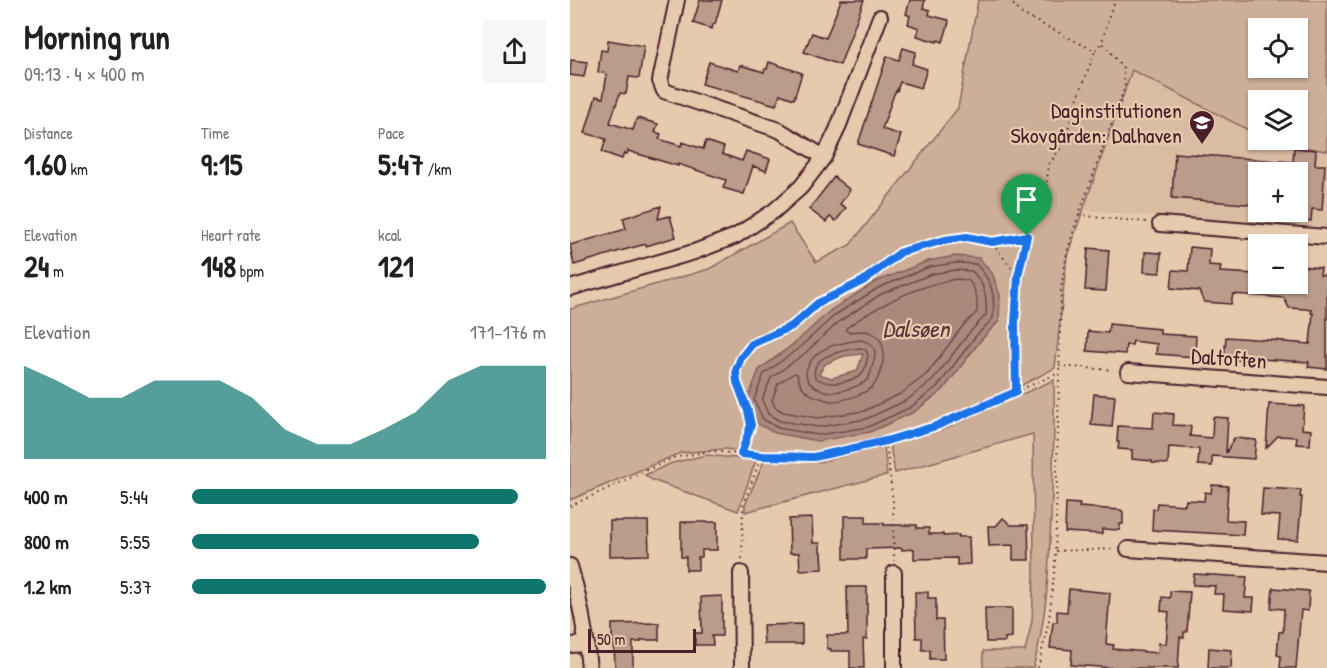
<!DOCTYPE html>
<html lang="en">
<head>
<meta charset="utf-8">
<style>
	:root { --surface:#fff; --page:#f6f6f6; --text:#202124; --muted:#757577; --accent:#0f766e }
	body { margin:0; font-family:"Patrick Hand",sans-serif; background:var(--page); color:var(--text); height:100vh; display:flex; flex-direction:column; font-size:22px; white-space:nowrap }
	* { box-sizing:border-box; margin:0 }
	p { font-size:20px; color:var(--muted) }
	.icon { flex:none; width:33px; height:33px; fill:none; stroke:currentColor; stroke-width:2; stroke-linecap:round; stroke-linejoin:round }
	.map { position:relative; flex:1; overflow:hidden }
	.sheet { display:flex; flex-direction:column; background:var(--surface); width:570px }
	.sheet>* { flex:none }
	.fabs { position:absolute; left:678px; top:18px; display:grid; gap:12px }
	.fabs a { display:grid; place-items:center; width:60px; height:60px; border-radius:0px; background:var(--surface); box-shadow:0 2px 4px #0004; font-size:30px }
	.scale { position:absolute; left:18px; bottom:15px; width:108px; box-sizing:border-box; padding-left:6px; border:3px solid #4a1f2b; border-top:0; font-size:16px; line-height:21px; white-space:nowrap; color:#4a1f2b; -webkit-text-stroke:4px #e6caad; paint-order:stroke }
	.pin { position:absolute; display:grid; place-items:center; width:51px; height:51px; color:#fff; margin:-62px -26px; border-radius:50% 50% 50% 0; rotate:-45deg; box-shadow:0 0 6px #0007 }
	.pin .icon { rotate:45deg }
	.round { display:grid; place-items:center; flex:none; width:63px; height:63px; border-radius:0px; background:var(--page) }
	.head { display:flex; align-items:center; justify-content:space-between; height:102px; padding:0 24px }
	h1 { font-size:33px; font-weight:700; line-height:45px }
	.metrics { display:grid; grid-template-columns:repeat(3,1fr); gap:9px; height:102px; padding:6px 24px }
	.metrics div { display:grid; align-content:center }
	.metrics b { font-size:30px; font-weight:700 }
	.metrics small { font-size:16px; font-weight:400 }
	.metrics p { font-size:16px }
	.chart { height:168px; padding:12px 24px }
	.chart p { display:flex; justify-content:space-between }
	.chart svg { width:100%; height:108px; margin-top:6px; fill:var(--accent); opacity:.7 }
	ul { padding:0 24px; list-style:none; font-size:20px }
	li { display:grid; grid-template-columns:96px 72px 1fr; align-items:center; height:45px }
	li i { height:15px; border-radius:8px; background:var(--accent) }
	main { display:flex; flex:1; min-height:0 }
	.map>svg:first-child { display:block }
</style>
</head>
<body>
<main>
<section class="sheet">
<div class="head"><div><h1>Morning run</h1><p>09:13 · 4 × 400 m</p></div><a class="round"><svg class="icon" aria-label="share" viewBox="0 0 24 24"><path d="M12 15V3M7 8l5-5 5 5M5 13v7h14v-7"/></svg></a></div>
<div class="metrics">
<div><p>Distance</p><b>1.60<small> km</small></b></div>
<div><p>Time</p><b>9:15</b></div>
<div><p>Pace</p><b>5:47<small> /km</small></b></div>
</div>
<div class="metrics">
<div><p>Elevation</p><b>24<small> m</small></b></div>
<div><p>Heart rate</p><b>148<small> bpm</small></b></div>
<div><p>kcal</p><b>121</b></div>
</div>
<div class="chart"><p><span>Elevation</span>171–176 m</p>
<svg viewBox="0 0 160 44" preserveAspectRatio="none"><path d="M0 44V6L10 12L20 19L30 19L40 12L50 12L60 12L70 19L80 32L90 38L100 38L110 32L120 25L130 12L140 6L150 6L160 6V44z"/></svg>
</div>
<ul>
<li><b>400 m</b>5:44<i style="width:92%"></i></li>
<li><b>800 m</b>5:55<i style="width:81%"></i></li>
<li><b>1.2 km</b>5:37<i style="width:100%"></i></li>
</ul>
</section>
<div class="map">
<svg width="757" height="668" viewBox="0 0 757 668">
	<rect width="100%" height="100%" fill="#e6caad"/>
	<filter id="ink" filterUnits="userSpaceOnUse"><feTurbulence type="fractalNoise" baseFrequency=".0167" numOctaves="2"/><feDisplacementMap in="SourceGraphic" scale="12" xChannelSelector="R" yChannelSelector="G"/><feConvolveMatrix kernelMatrix="1 2 1 2 8 2 1 2 1" color-interpolation-filters="sRGB"/></filter>
	<g filter="url(#ink)">
		<path fill="#d9bca2" fill-rule="evenodd" d="M565 59 688 134V140H697L702 142 757 151V227L580 216 513 210ZM688 172H728V212H688Z"/>
		<path fill="#cdae98" stroke="#8c6662" stroke-width="1.5" fill-rule="evenodd" d="M408 0H757V151L701 142 697 140H728V100H688V135L562 70 497 256 485 368 450 386 360 425 244 454 192 453 154 449 110 453 0 500V309L139 269 220 223 246 262 280 245 388 108ZM688 28H728V68H688ZM429 321 410 341 373 390 344 412 189 370 225 343Z
			M484 380C485 426 483 472 481 518 479 568 477 619 463 668H413V651H455L462 621 464 574 463 434 325 473 320 445 374 429Z
			M314 446 317 475 175 512V505L194 461 250 462Z
			M136 455 186 460 168 511 82 480 75 475 102 463Z"/>
		<path fill="#aa897c" stroke="#845f5c" stroke-width="1.5" fill-rule="evenodd" d="M385 256 409 258 422 273 430 295 429 321 410 341 373 390 344 412 300 432 248 441 205 433 188 424 177 401 189 370 225 343 261 310 305 282 358 261ZM293 354 287 371 262 378 249 374 255 364 274 356Z"/>
		<g fill="none" stroke-linecap="round" stroke-linejoin="round">
			<path stroke="#70494b" stroke-width="1.5" d="M385 263 406 264C423 282 425 294 423 318L405 337 368 386 341 407 298 427 249 435 208 428 193 419 184 400 194 374 229 348 265 315 308 288 359 267Z
				M385 270 402 271C415 285 417 296 416 315L399 333 363 380 337 400 296 419 249 427 210 421 198 414 192 400 201 378 234 354 270 321 311 294 362 274Z
				M386 279 398 280C407 289 408 300 407 312L392 327 357 374 332 393 294 411 248 418 213 412 205 407 202 400 208 384 224 373 227 374C230 386 235 393 247 397 251 398 256 400 260 401 271 402 296 394 303 386 308 381 309 375 311 369 317 352 314 332 292 331 287 331 282 332 278 332L276 330V328C310 304 345 286 386 279Z
				M290 340C307 342 307 354 302 367 301 372 300 377 297 380 291 386 270 392 262 392 255 392 245 388 240 383 236 378 235 372 238 366 247 346 270 343 290 340Z
				M290 348 295 349 298 355C297 361 295 370 292 374 290 377 286 378 283 379 269 384 257 386 245 377 239 355 275 350 290 348Z"/>
		</g>
		<path fill="#bb9b89" stroke="#4a1f2b" stroke-width="1.5" d="M130 0H152L145 24H143L142 29 123 23Z
			M271 0H294L270 65 234 52 242 33 256 38Z
			M340 0H355L353 8 360 10 359 15 378 20 379 22 373 42 368 40 367 42 347 36 349 28 338 24 340 16 336 14Z
			M38 40 74 46 69 78 59 77 56 94 50 93 40 123 63 130 67 118 88 124 85 132 91 134 89 139 111 146 112 142 133 149 136 141 154 147 152 154 172 161 176 151 200 159 196 171 183 166 174 194 153 188 156 180 108 164V166L58 151 57 154 54 153 52 159 32 152 36 139 15 133 26 96 33 98 37 74 28 72 31 50 37 51Z
			M333 48 346 52 342 64 357 69 351 88 330 82 327 91H326L324 94 312 129 331 135 324 156 288 144 317 56 329 60Z
			M1 60 17 62 14 77 0 75Z
			M139 62 168 71 170 65 194 72 195 69H197L199 62 232 73 224 99 210 94 206 105 132 84Z
			M724 148 746 150 745 165H755L752 210 742 209 741 221 728 220V172H688V205L602 198 605 153 723 162Z
			M264 177 280 190 270 204 276 208 266 221 260 217 256 222 239 209Z
			M91 206 88 219 100 216 106 237 76 246V244L50 251 4 265 0 245 56 229 53 218Z
			M620 247 640 249 639 265 651 266 650 272 688 274V284H728V268L731 269V266L751 268 750 275H757V369L738 367 739 362 690 359V362L654 359 656 337 714 341V342L740 344 743 313H741L742 310 736 309 719 308 714 298 663 294 661 304 634 302 629 291 601 288 603 270 618 271Z
			M518 248 539 250 536 291 515 290Z
			M575 252 591 253 590 273 574 272Z
			M539 324 590 329V334L626 336 625 357 586 354 587 344 563 341 562 345H556L555 354 517 351 518 331 538 333Z
			M524 394 545 396 542 427 521 425Z
			M699 404 734 406 732 429 741 430 740 445 726 444 727 437 708 436 696 448Z
			M584 412 604 414 603 425 621 426 620 436 642 438 643 417 658 418 656 453 664 438 686 440 684 459 642 456V466L628 465 629 449 599 447 598 464 582 463V461L562 459V450L548 449 549 442H547L548 426 583 428Z
			M642 485 658 486 656 520 674 521 673 535 582 530 583 509H586L587 503 615 505 616 500 634 501 635 492 641 493Z
			M693 488 731 490 730 497H732L728 540 708 539 710 516 691 515Z
			M496 503 510 504 509 507 551 510 553 512V524H550V530L532 529V534L495 532Z
			M274 516H296V523H314V525H347V528H359V534H373V536L389 535V537H399L400 564 387 565V558L344 559V549L332 550V548L296 549V559H274Z
			M242 518 243 543H250V552H252L253 569 230 570 229 553H220L219 519Z
			M433 518 441 525H458L459 560H443V545L419 546 418 526H426Z
			M40 521H78L79 555 40 556Z
			M111 522H147V550H132V557H128V570H116V557H111Z
			M624 574 677 577 675 598H684L683 611 653 609 654 594H644L645 586 623 585Z
			M277 587H297V639H293L294 668H280V651H261V649H257V635H278Z
			M703 588 739 591 738 611 731 610 726 668H710L711 656 707 655 709 632H713L714 609 701 608Z
			M499 589 540 593 536 644 544 645 543 649 588 653 589 643 596 644 599 612 591 611 592 597 600 598V591L620 592 617 632H614V638L610 637 608 668H545L501 665 502 650 480 648 483 622H487V611L497 612Z
			M345 592H358V598H366V620H373L374 659H360V650H352V638H346Z
			M152 596V636H142L143 645H125V633H132L131 597Z
			M415 608H442V637L435 638V642H416Z
			M89 623V640H71V642H63V668H45L44 642H42V624Z
			M232 624V644H194L193 625Z
			M639 648 662 650 661 668H638Z"/>
		<g fill="none" stroke-linecap="round" stroke-linejoin="round">
			<defs>
				<path id="minor" d="M107 0 90 81 94 91 209 130 254 157
					M590 224 757 237
					M0 288 124 252 166 236 204 211 231 187 254 157 267 130 310 17
					M558 372 757 387
					M558 549 757 562
					M0 566C10 599 16 634 19 668
					M171 573 172 668
					M324 573V668
					M0 645 17 644"/>
			</defs>
			<use href="#minor" stroke="#4a1f2b" stroke-width="18"/>
			<path stroke="#4a1f2b" stroke-width="2" stroke-dasharray="1.5 4.5" stroke-linecap="butt" d="M439 0 452 14 525 51 532 42
				M509 214 523 217 578 222
				M422 243 448 276
				M489 366 543 370
				M446 392 445 323 448 276 457 236 473 211 479 164 493 145 506 103 525 51
				M316 441 323 502 324 561
				M171 454 181 425 178 411 167 382 166 370 171 359 182 344 222 326 248 303 293 281 331 252 375 240 397 237 422 242 457 236
				M0 506 103 458 141 451 192 456 245 457 316 441 366 426 489 373
				M486 551 544 549
				M172 559 173 505 191 457
				M468 668 479 620 485 563 491 289 497 252 509 214 555 87 553 68 532 42 540 12 546 0"/>
			<use href="#minor" stroke="#e6caad" stroke-width="14"/>
		</g>
	</g>
	<g fill="none" stroke-linecap="round" stroke-linejoin="round" filter="url(#ink)">
		<defs>
			<path id="route" d="M457 236 448 276 445 323 446 392 366 426 316 441 244 457 192 456 171 454 181 425 178 411 167 382 166 370 171 358 182 344 222 326 248 303 293 281 331 252 375 240 397 237 422 242Z"/>
		</defs>
		<use href="#route" stroke="#fff" stroke-width="12"/>
		<use href="#route" stroke="#1a73e8" stroke-width="8"/>
	</g>
	<defs>
		<symbol id="school-pin" viewBox="-11 -11 22 30"><path d="M0 17L-7.5 6A9.5 9.5 0 1 1 7.5 6Z" fill="#4a1f2b" stroke="#e6caad"/><path d="M0-5L7-2L0 1L-7-2ZM-4 1L0 2.5L4 1V4Q0 6-4 4Z" fill="#fff"/></symbol>
	</defs>
	<g fill-rule="evenodd">
		<use href="#school-pin" x="617" y="108" width="30" height="40"/>
	</g>
	<g text-anchor="middle" dominant-baseline="central" stroke-width="4.5" stroke-linejoin="round" paint-order="stroke">
		<g font-size="22" fill="#4a1f2b" stroke="#e6caad" text-anchor="end">
			<text x="612" y="110">Daginstitutionen<tspan x="612" dy="25">Skovgården: Dalhaven</tspan></text>
		</g>
		<g font-size="22" fill="#4a1f2b" stroke="#e6caad">
			<text transform="translate(659 358) rotate(4)">Daltoften</text>
		</g>
		<g font-size="24" font-style="italic" fill="#5d343b" stroke="#e6caad">
			<text x="346" y="328">Dalsøen</text>
		</g>
	</g>
</svg>
<div class="fabs">
<a><svg class="icon" aria-label="locate" viewBox="0 0 24 24"><circle cx="12" cy="12" r="6"/><path d="M12 2v4M12 18v4M2 12h4M18 12h4"/></svg></a>
<a><svg class="icon" aria-label="layers" viewBox="0 0 24 24"><path d="M12 4l9 5-9 5-9-5zM3 14l9 5 9-5"/></svg></a>
<a>+</a>
<a>−</a>
</div>
<div class="scale">50 m</div>
<div class="pin" style="left:457px;top:236px;background:#1e9e55"><svg class="icon" aria-label="arrive" viewBox="0 0 24 24"><path d="M6 21V4h12l-3 4 3 4H6"/></svg></div>
</div>
</main>
</body>
</html>
